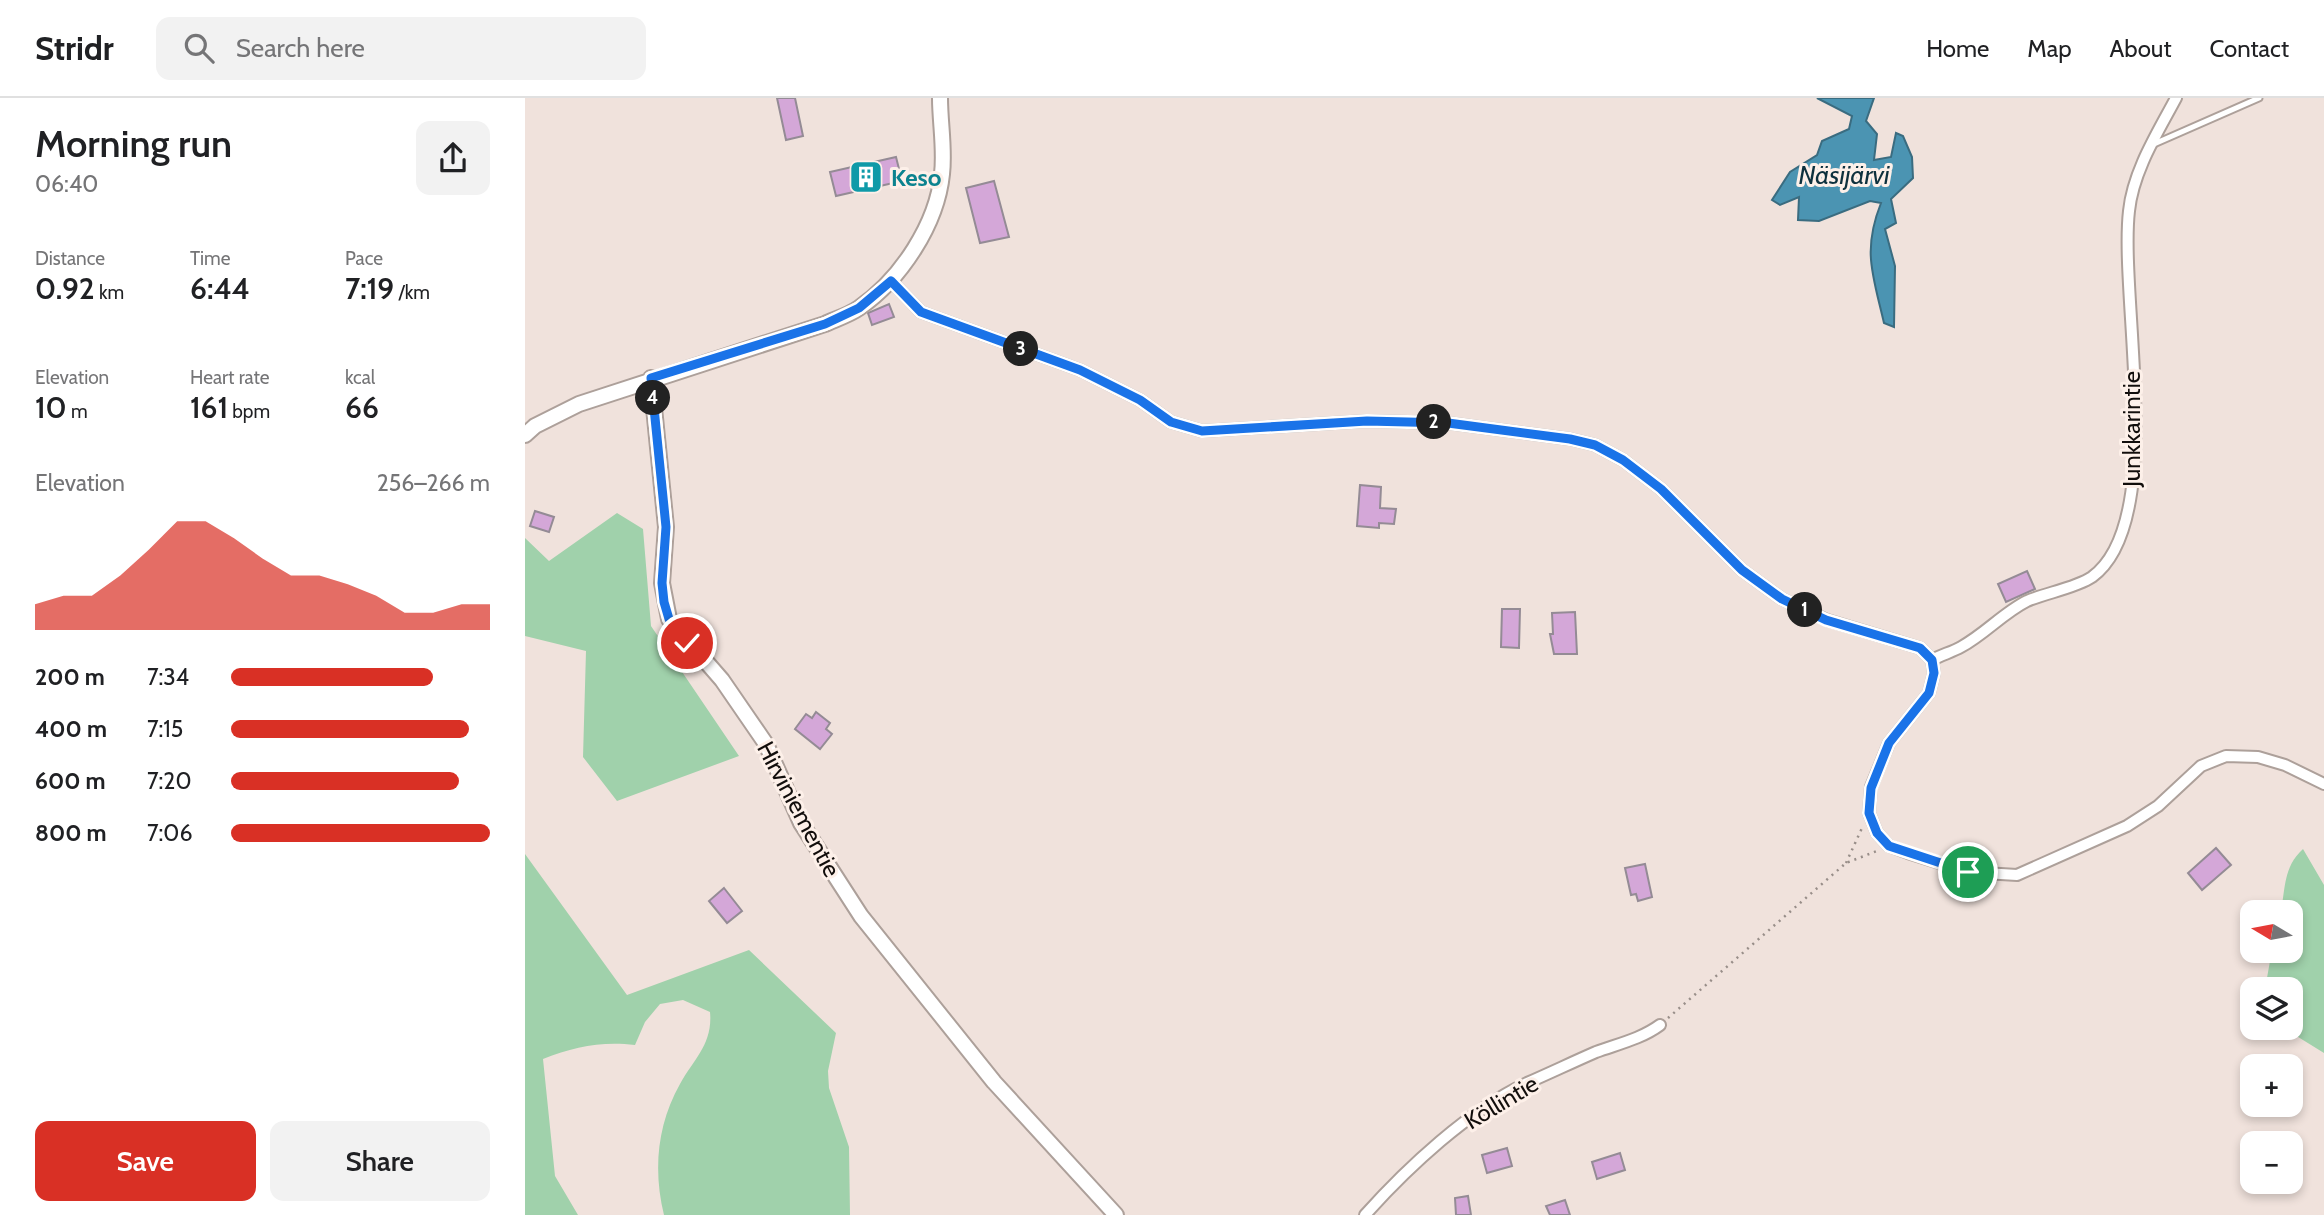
<!DOCTYPE html>
<html lang="en">
<head>
<meta charset="utf-8">
<style>
	:root { --surface:#fff; --page:#f2f2f2; --text:#202124; --muted:#757577; --line:#e0e0e0; --accent:#d93025 }
	body { margin:0; font-family:Cabin,sans-serif; background:var(--page); color:var(--text); height:100vh; display:flex; flex-direction:column; font-size:26px; white-space:nowrap }
	* { box-sizing:border-box; margin:0 }
	p { font-size:23px; color:var(--muted) }
	.icon { flex:none; width:38px; height:38px; fill:none; stroke:currentColor; stroke-width:2; stroke-linecap:round; stroke-linejoin:round }
	.map { position:relative; flex:1; overflow:hidden }
	.details { display:flex; flex-direction:column; background:var(--surface); width:525px }
	.details>* { flex:none }
	.needle { width:46px; rotate:280deg }
	.buttons { position:absolute; left:1715px; top:802px; display:grid; gap:14px }
	.buttons a { display:grid; place-items:center; width:63px; height:63px; border-radius:14px; background:var(--surface); box-shadow:0 4px 10px #0003; font-size:35px }
	.pin { position:absolute; display:grid; place-items:center; width:60px; height:60px; color:#fff; margin:-30px; border:4px solid #fff; border-radius:50%; box-shadow:0 2px 7px #0007 }
	.km { position:absolute; width:35px; height:35px; margin:-18px; border-radius:50%; background:#222; color:#fff; font-size:19px; line-height:35px; text-align:center }
	.round { display:grid; place-items:center; flex:none; width:74px; height:74px; border-radius:14px; background:var(--page) }
	.headline { display:flex; align-items:center; justify-content:space-between; height:119px; padding:0 35px }
	h1 { font-size:38px; font-weight:600; line-height:52px }
	.metrics { display:grid; grid-template-columns:repeat(3,1fr); gap:10px; height:119px; padding:7px 35px }
	.metrics div { display:grid; align-content:center }
	.metrics b { font-size:30px; font-weight:600 }
	.metrics small { font-size:19px; font-weight:400 }
	.metrics p { font-size:19px }
	.chart { height:196px; padding:14px 35px }
	.chart p { display:flex; justify-content:space-between }
	.chart svg { width:100%; height:126px; margin-top:7px; fill:var(--accent); opacity:.7 }
	.cta { display:flex; gap:14px; margin-top:auto; padding:14px 35px }
	.cta a { flex:1; height:80px; border-radius:14px; background:var(--accent); color:#fff; font-size:28px; font-weight:600; line-height:80px; text-align:center }
	.cta a+a { background:var(--page); color:var(--text) }
	ul { padding:0 35px; list-style:none; font-size:23px }
	li { display:grid; grid-template-columns:112px 84px 1fr; align-items:center; height:52px }
	li i { height:18px; border-radius:9px; background:var(--accent) }
	header { display:flex; align-items:center; gap:42px; box-sizing:border-box; height:98px; padding:0 35px; background:var(--surface); border-bottom:2px solid var(--line) }
	header strong { font-size:33px }
	nav { display:flex; gap:38px; margin-inline-start:auto; font-size:24px }
	.search { width:490px; height:63px; background:var(--page); display:flex; align-items:center; gap:18px; box-sizing:border-box; padding:0 24px; border-radius:14px; color:var(--muted); font-size:26px }
	main { display:flex; flex:1; min-height:0 }
	.map>svg:first-child { display:block }
</style>
</head>
<body>
<header>
<strong>Stridr</strong>
<div class="search"><svg class="icon" aria-label="search" viewBox="0 0 24 24"><circle cx="10" cy="10" r="6"/><path d="M15 15l6 6"/></svg>Search here</div>
<nav><a>Home</a><a>Map</a><a>About</a><a>Contact</a></nav>
</header>
<main>
<section class="details">
<div class="headline"><div><h1>Morning run</h1><p>06:40</p></div><a class="round"><svg class="icon" aria-label="share" viewBox="0 0 24 24"><path d="M12 15V3M7 8l5-5 5 5M5 13v7h14v-7"/></svg></a></div>
<div class="metrics">
<div><p>Distance</p><b>0.92<small> km</small></b></div>
<div><p>Time</p><b>6:44</b></div>
<div><p>Pace</p><b>7:19<small> /km</small></b></div>
</div>
<div class="metrics">
<div><p>Elevation</p><b>10<small> m</small></b></div>
<div><p>Heart rate</p><b>161<small> bpm</small></b></div>
<div><p>kcal</p><b>66</b></div>
</div>
<div class="chart"><p><span>Elevation</span>256–266 m</p>
<svg viewBox="0 0 160 44" preserveAspectRatio="none"><path d="M0 44V35L10 32L20 32L30 25L40 16L50 6L60 6L70 12L80 19L90 25L100 25L110 28L120 32L130 38L140 38L150 35L160 35V44z"/></svg>
</div>
<ul>
<li><b>200 m</b>7:34<i style="width:78%"></i></li>
<li><b>400 m</b>7:15<i style="width:92%"></i></li>
<li><b>600 m</b>7:20<i style="width:88%"></i></li>
<li><b>800 m</b>7:06<i style="width:100%"></i></li>
</ul>
<div class="cta"><a>Save</a><a>Share</a></div>
</section>
<div class="map">
<svg width="1799" height="1117" viewBox="0 0 1799 1117">
	<rect width="100%" height="100%" fill="#f0e2dc"/>
	<path fill="#a0d1ab" d="M92 415 118 431 126 528 214 658 92 703 58 659 61 553 0 538V440L24 463Z
		M1778 751 1799 787V955L1757 929H1766V891H1740L1747 852H1766V814H1756C1760 790 1759 768 1778 751Z
		M0 756 102 897 224 852 311 935 303 973 304 990 324 1049 325 1117H139C128 1072 132 1027 155 986 169 961 188 946 185 914L158 902 135 906 120 924 110 947C76 943 49 949 18 961L30 1078 53 1117H0Z"/>
	<path fill="#4b94b2" stroke="#3a6c80" stroke-width="2" d="M1292 0H1349L1341 23 1352 36 1349 62 1366 59 1371 35 1378 38 1387 59 1388 80 1366 101 1371 125 1360 131 1370 168 1369 229 1359 225C1348 177 1337 153 1356 105L1345 103 1294 123 1273 122 1274 99 1255 107 1247 102 1265 74 1292 57 1297 43 1324 31 1327 18Z"/>
	<path fill="#d4a7d8" stroke="#948b95" stroke-width="2" d="M252 0H270L278 38 261 42Z
		M371 59 377 83 311 98 305 74Z
		M469 83 484 139 455 145 441 90Z
		M364 206 369 219 347 227 343 215Z
		M835 387 856 389 855 410 871 411 869 426 854 425V430L832 428Z
		M10 413 29 419 24 434 5 428Z
		M1502 473 1510 491 1481 504 1473 486Z
		M977 511H995L994 550 976 549Z
		M1050 514 1052 556H1029L1025 536H1028L1027 515Z
		M291 614 305 625 301 631 307 636 295 651 270 631 281 616 287 620Z
		M1691 750 1706 767 1677 792 1663 775Z
		M1120 766 1127 799 1113 803 1111 796 1106 797 1100 770Z
		M199 790 217 813 202 825 184 803Z
		M982 1050 987 1068 962 1075 957 1057Z
		M1095 1055 1100 1072 1072 1081 1067 1064Z
		M943 1098 946 1117H931L930 1100Z
		M1040 1102 1045 1117H1025L1021 1108Z"/>
	<g fill="none" stroke-linecap="round" stroke-linejoin="round">
		<defs>
			<path id="service" d="M1629 46 1734 0"/>
			<path id="minor" d="M366 183 396 214 555 272 615 302 646 324 677 333 842 323 923 325 1045 341 1070 347 1098 362 1136 391 1217 472 1257 501 1302 522 1395 550 1407 562 1409 575 1404 595 1364 645 1346 689 1344 715 1352 735 1364 748 1383 755 1443 774 1492 777 1602 728 1633 708 1676 668 1701 658 1733 659 1760 667 1799 686
				M1407 562C1416 557 1427 554 1436 549 1460 536 1478 515 1502 503 1520 495 1551 490 1567 479 1643 424 1594 200 1604 113 1608 73 1633 34 1651 0
				M840 1117C882 1070 944 1012 1002 985 1025 975 1048 964 1071 954 1093 946 1116 941 1135 927"/>
			<path id="tertiary" d="M126 280 141 429 137 485 144 521 197 582 241 646 276 725 336 818 469 984 591 1117
				M0 337 10 328 54 306 300 226C311 221 324 217 334 210 376 181 412 126 417 76 420 51 415 25 415 0"/>
		</defs>
		<use href="#service" stroke="#ada09a" stroke-width="9"/>
		<use href="#minor" stroke="#ada09a" stroke-width="14"/>
		<use href="#tertiary" stroke="#ada09a" stroke-width="18"/>
		<path stroke="#988e89" stroke-width="2.5" stroke-dasharray="2 5" stroke-linecap="butt" d="M1321 765 1337 730
			M1143 920 1321 765 1352 753"/>
		<use href="#service" stroke="#fff" stroke-width="5"/>
		<use href="#minor" stroke="#fff" stroke-width="10"/>
		<use href="#tertiary" stroke="#fff" stroke-width="14"/>
	</g>
	<g fill="none" stroke-linecap="round" stroke-linejoin="round">
		<defs>
			<path id="route" d="M162 545 144 521 139 504 137 485 141 429 126 280 300 226 334 210 366 183 396 214 555 272 615 302 646 324 677 333 842 323 923 325 1045 341 1070 347 1098 362 1136 391 1217 472 1257 501 1301 522 1395 550 1407 562 1409 575 1404 595 1364 645 1346 690 1344 715 1352 735 1364 748 1443 774"/>
		</defs>
		<use href="#route" stroke="#fff" stroke-width="14"/>
		<use href="#route" stroke="#1a73e8" stroke-width="9"/>
	</g>
	<defs>
		<symbol id="building-square" viewBox="-11 -11 22 22"><rect x="-9" y="-9" width="18" height="18" rx="4" fill="#0f9aa8" stroke="#fdf0e9"/><path d="M-4-6H4V6H1V3H-1V6H-4ZM-2.5-4.3h1.7v1.8h-1.7ZM.8-4.3h1.7v1.8H.8ZM-2.5-1h1.7V.8h-1.7ZM.8-1h1.7V.8H.8Z" fill="#fff"/></symbol>
	</defs>
	<g fill-rule="evenodd">
		<use href="#building-square" x="322" y="60" width="38" height="38"/>
	</g>
	<g text-anchor="middle" dominant-baseline="central" stroke-width="6" stroke-linejoin="round" paint-order="stroke">
		<g font-size="24" font-weight="bold" fill="#0d838f" stroke="#fdf0e9" text-anchor="start">
			<text x="366" y="79">Keso</text>
		</g>
		<g font-size="24" fill="#120e0c" stroke="#fdf0e9">
			<text transform="translate(1606 331) rotate(-90)">Junkkarintie</text>
			<text transform="translate(274 711) rotate(62)">Hirviniementie</text>
			<text transform="translate(976 1004) rotate(-31)">Köllintie</text>
		</g>
		<g font-size="26" font-style="italic" fill="#0e313e" stroke="#fdf0e9">
			<text x="1319" y="77">Näsijärvi</text>
		</g>
	</g>
</svg>
<div class="buttons">
<a><svg class="needle" viewBox="-14 -14 28 28"><path d="M0-13l5 13h-10z" fill="#e53935"/><path d="M0 13l5-13h-10z" fill="#757577"/></svg></a>
<a><svg class="icon" aria-label="layers" viewBox="0 0 24 24"><path d="M12 4l9 5-9 5-9-5zM3 14l9 5 9-5"/></svg></a>
<a>+</a>
<a>−</a>
</div>
<div class="pin" style="left:1443px;top:774px;background:#1e9e55"><svg class="icon" aria-label="arrive" viewBox="0 0 24 24"><path d="M6 21V4h12l-3 4 3 4H6"/></svg></div>
<div class="pin" style="left:162px;top:545px;background:#d93025"><svg class="icon" aria-label="check" viewBox="0 0 24 24"><path d="M5 12l5 5 9-10"/></svg></div>
<b class="km" style="left:1280px;top:512px">1</b>
<b class="km" style="left:909px;top:324px">2</b>
<b class="km" style="left:496px;top:251px">3</b>
<b class="km" style="left:128px;top:300px">4</b>
</div>
</main>
</body>
</html>
